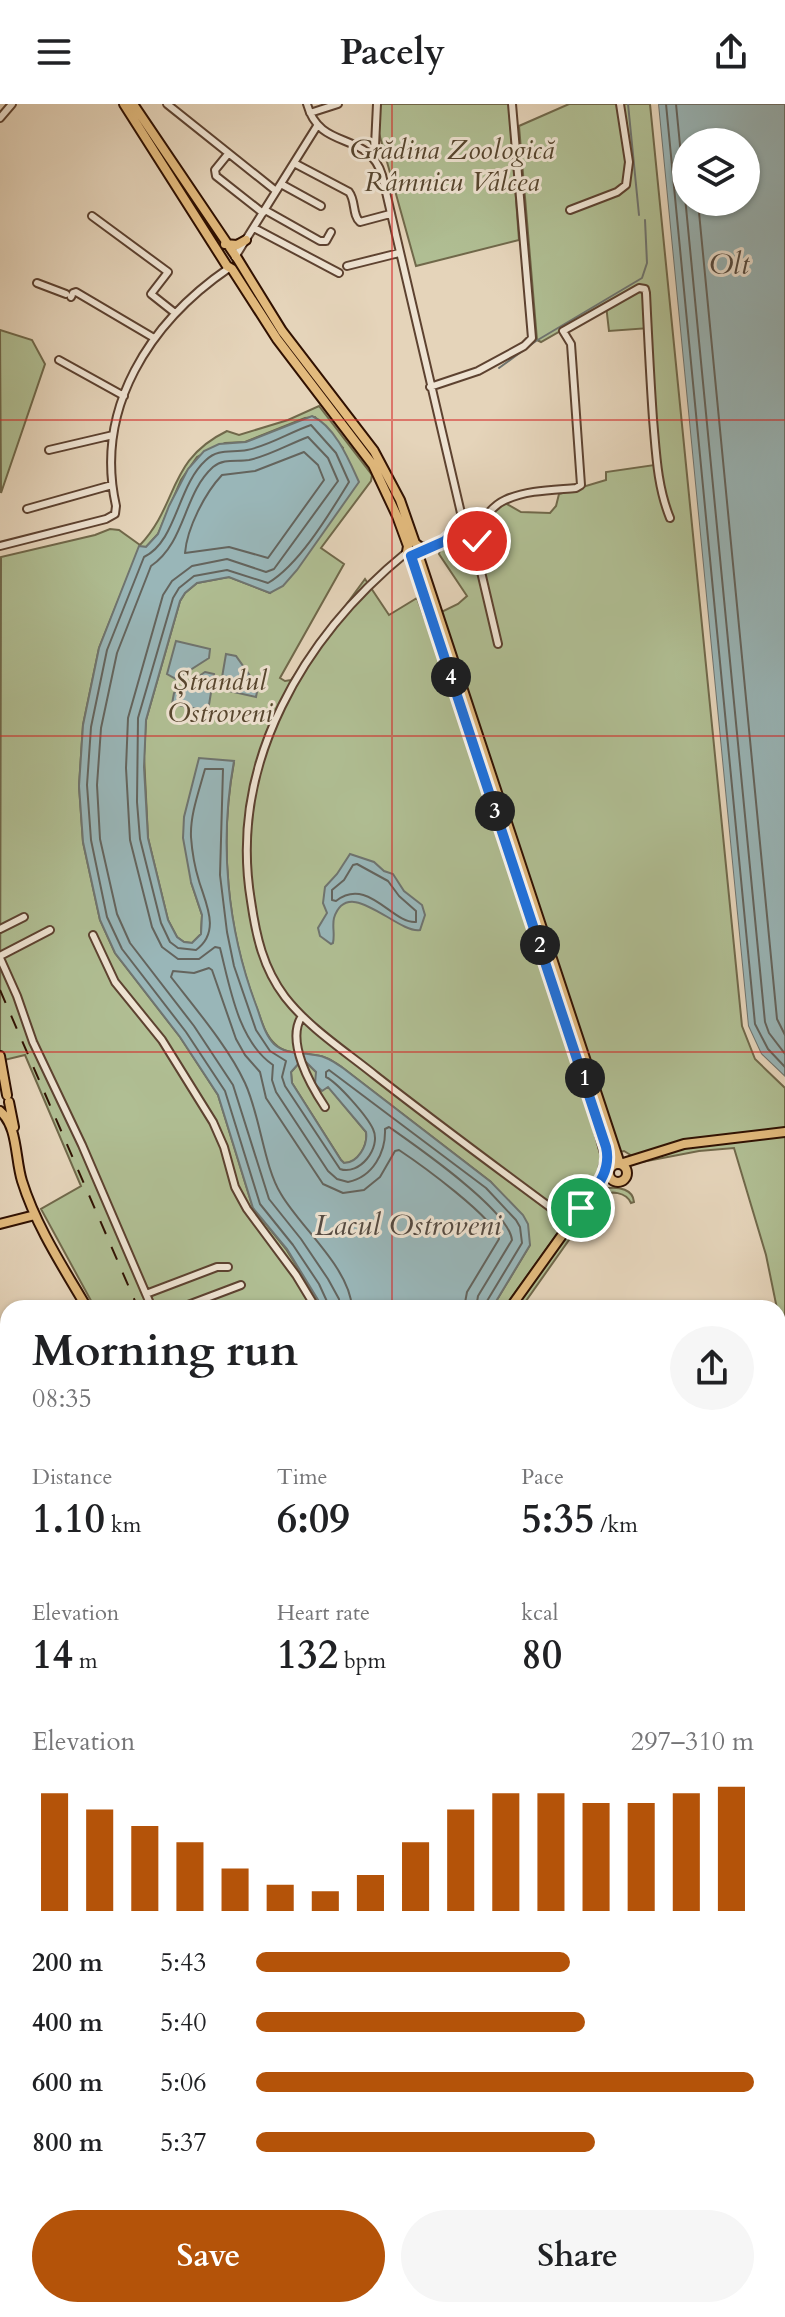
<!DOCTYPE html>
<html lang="en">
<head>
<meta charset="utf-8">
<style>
	:root { --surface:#fff; --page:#f6f6f6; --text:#202124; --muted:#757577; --accent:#b45309 }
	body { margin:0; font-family:Cardo,serif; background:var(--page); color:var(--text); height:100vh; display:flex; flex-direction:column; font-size:30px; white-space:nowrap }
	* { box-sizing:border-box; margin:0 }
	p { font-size:26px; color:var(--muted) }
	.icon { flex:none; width:44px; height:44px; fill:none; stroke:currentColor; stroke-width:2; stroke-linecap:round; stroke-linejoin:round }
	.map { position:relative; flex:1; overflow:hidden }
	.panel { position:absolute; left:0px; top:1196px; width:786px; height:1018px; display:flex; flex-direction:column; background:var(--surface); border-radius:24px 24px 0 0; box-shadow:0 2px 6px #0004 }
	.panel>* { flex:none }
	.tools { position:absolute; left:672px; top:24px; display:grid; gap:16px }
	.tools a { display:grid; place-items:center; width:88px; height:88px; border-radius:50%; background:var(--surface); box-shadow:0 2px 6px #0004; font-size:40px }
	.pin { position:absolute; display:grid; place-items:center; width:68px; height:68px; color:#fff; margin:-34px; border:4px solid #fff; border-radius:50%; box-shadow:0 2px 8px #0007 }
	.km { position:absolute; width:40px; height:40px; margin:-20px; border-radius:50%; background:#222; color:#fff; font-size:22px; line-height:40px; text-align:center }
	.round { display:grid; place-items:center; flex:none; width:84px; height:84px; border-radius:42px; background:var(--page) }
	.overview { display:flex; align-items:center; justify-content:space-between; height:136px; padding:0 32px }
	h1 { font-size:44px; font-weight:600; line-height:60px }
	.figures { display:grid; grid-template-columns:repeat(3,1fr); gap:12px; height:136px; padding:8px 32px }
	.figures div { display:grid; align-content:center }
	.figures b { font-size:40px; font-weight:600 }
	.figures small { font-size:22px; font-weight:400 }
	.figures p { font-size:22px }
	.chart { height:224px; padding:16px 32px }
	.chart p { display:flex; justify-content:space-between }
	.chart svg { width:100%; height:144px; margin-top:8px; stroke:var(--accent); stroke-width:6 }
	.primary-button { display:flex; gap:16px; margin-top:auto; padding:16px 32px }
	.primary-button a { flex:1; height:92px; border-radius:48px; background:var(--accent); color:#fff; font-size:32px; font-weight:600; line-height:92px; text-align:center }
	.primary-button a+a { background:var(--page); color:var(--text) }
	ul { padding:0 32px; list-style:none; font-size:26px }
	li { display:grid; grid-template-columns:128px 96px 1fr; align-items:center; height:60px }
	li i { height:20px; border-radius:10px; background:var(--accent) }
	header { display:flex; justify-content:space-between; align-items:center; height:104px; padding:0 32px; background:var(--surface); font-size:36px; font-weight:600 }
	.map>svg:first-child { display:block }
</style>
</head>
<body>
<header><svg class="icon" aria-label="menu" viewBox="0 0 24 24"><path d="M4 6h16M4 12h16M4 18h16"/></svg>Pacely<svg class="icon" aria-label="share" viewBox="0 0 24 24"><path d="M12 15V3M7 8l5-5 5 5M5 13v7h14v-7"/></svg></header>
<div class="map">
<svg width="785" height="2213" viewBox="0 0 785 2213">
	<rect width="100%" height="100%" fill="#e5d4ba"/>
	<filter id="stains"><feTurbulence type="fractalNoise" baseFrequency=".0025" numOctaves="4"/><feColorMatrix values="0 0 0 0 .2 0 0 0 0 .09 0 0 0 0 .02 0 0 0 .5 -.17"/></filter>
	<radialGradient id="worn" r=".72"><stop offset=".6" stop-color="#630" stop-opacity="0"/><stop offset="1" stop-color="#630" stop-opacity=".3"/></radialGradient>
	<path fill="#b0be93" stroke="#70684a" stroke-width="2" d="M379 0H509L519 136 416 162 377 22Z
		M569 0H650L742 922 755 955 785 984V1316L778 1346V1252L782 1229 766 1151 734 1044 699 1047 642 1058 624 1047 614 1049 615 1054 612 1055 610 1050 601 1053 595 1077 504 1204H492L530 1141 491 1078 343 964C334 958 326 952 315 951 301 948 286 951 275 940 264 930 261 914 256 902 227 825 219 738 234 658L191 778 202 811 201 830 192 839 184 838 177 833 168 816 148 734 144 652 146 616 180 497 185 489 197 479 229 473 270 489 277 483 343 344 315 313 305 314 245 338 225 339 197 353 181 376 158 430 146 443 140 442 99 544 83 621 79 682 83 738 100 816 115 849 180 933 218 991 253 1104 286 1145 323 1204H95L41 1105 81 1082 25 951 0 957 1 453 95 431 110 425 119 426 140 441C179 400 167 356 227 327L239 331 288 316 319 302 372 371 371 377 321 444 344 460 280 574 285 577 291 576 365 475 389 511 417 494 425 516 458 500 467 492 439 450 440 446 478 424 493 407 505 399 521 408 550 409 556 402 559 390 606 376V368L655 361 649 224 609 227 606 201 541 238 537 236 519 22Z
		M0 226 32 236 45 260 1 389Z
		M306 958 316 968 317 978 328 982 366 1028C368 1042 358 1059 344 1059L341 1056 292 979 291 968 299 959Z
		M608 1084C619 1083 633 1085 634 1098L631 1099C626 1088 611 1086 600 1092L521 1204H514L591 1095Z
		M778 1490 785 1521V1699L779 1700Z"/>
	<path fill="#99b6b8" stroke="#6f746f" stroke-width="2" fill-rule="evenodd" d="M658 0H785V973L761 950 748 922ZM686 38H746V98H686Z
		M312 312C335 322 349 356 359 378L297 466 283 482 270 489 229 473 197 479 185 489 180 497 146 616 144 663 148 734 168 816 177 833 184 838 192 839 201 830 202 811 191 778 183 734 184 713 199 654 234 657C219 738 227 824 256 901 261 914 264 930 274 940 286 951 301 948 315 951 326 952 334 958 343 964L491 1078 523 1111 528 1120 530 1141 492 1204H323L287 1145 253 1104 218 991 180 933 115 849 100 816 83 738 79 682 83 621 99 544 139 442 146 443 158 430 169 402 188 365 204 347 219 340 246 338ZM306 958 316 968 315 980 322 987 328 983 366 1028C368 1041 358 1059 344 1059L341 1056 292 979 291 968 299 959Z
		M176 537 210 545 209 554 176 575 167 570Z
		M226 550 236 552 258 583 256 593 220 585Z
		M205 568 214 570 208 607 172 600 174 589Z
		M350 750 374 758 384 767 393 770 404 787 422 801 425 811 420 826C397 830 348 770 334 814 332 822 335 830 333 839L331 840 320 832 318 824 327 809 323 799 325 783 337 770Z
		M785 1316V1521L778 1490V1346Z"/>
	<path fill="#e5d4ba" d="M654 0H658L748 922 761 950 785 973V977L772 969 758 952 744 923Z"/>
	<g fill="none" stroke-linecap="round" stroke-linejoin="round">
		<path stroke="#64645d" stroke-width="2" d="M666 0 755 920 768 945 785 963
			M676 0 765 918 769 929 785 950
			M698 98 777 915 785 931
			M304 348 318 361 324 376 268 454 229 443 185 449C187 424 205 389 222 371L255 367Z
			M357 760 388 777 399 792 416 807V818C392 820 368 772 336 797L332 796V786L344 776 353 761Z
			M330 1204 319 1180 293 1141 260 1100 225 987 186 928 122 845 107 813 91 736 87 681 91 623 107 546 144 453C177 437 177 382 206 356 218 344 232 349 247 346 269 342 290 328 311 321L336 349 349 378C330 409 299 461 268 479L227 466 194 472 179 484 173 494 138 614 137 698 140 735 161 819 170 838 178 844 196 846C221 828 206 800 199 777 195 764 192 747 191 733 190 711 199 687 205 665H223L220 771 227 828 234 862 256 926 270 947 286 957 282 973 285 982 340 1065C359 1072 382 1044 373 1025 367 1012 338 979 326 973V968L329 966 486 1084 516 1116 520 1123 522 1139 487 1197 486 1204
			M340 1204 339 1195 328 1175 301 1135 269 1095 233 981 194 922 130 839 117 810 100 735 97 681 101 624 117 549 151 462C186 438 183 390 213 363 224 354 237 358 249 356 269 352 289 340 308 333L328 354 338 377 274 465 266 468 227 455 192 462 172 477 163 491 128 614 126 664 130 736 152 823 162 843 178 855H199L215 843 220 844C230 883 238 937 273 961L272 976 276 988 328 1067 337 1075 348 1078C373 1073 386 1048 385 1025L389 1023C416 1042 509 1106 512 1136L478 1192 476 1204
			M352 1204C350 1164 300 1123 281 1090 264 1063 260 1011 245 979 229 944 195 904 171 873L173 867 194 869 209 864 212 866 236 935 245 951 260 968 266 994 323 1080 343 1089 364 1086 380 1073 395 1047 399 1046C420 1060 495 1114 499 1135L467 1188 464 1204"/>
		<path stroke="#6f746f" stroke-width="2" d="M628 0 639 111
			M499 264 536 237 642 174 647 159 645 116"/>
		<defs>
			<path id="minor" d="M167 0 276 87
				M307 0C320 48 368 26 382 71L461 409C461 433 441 442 420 443
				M310 9 338 0
				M0 14 12 0
				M371 49 375 42 377 0
				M228 50 215 66 216 72 263 109
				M294 59 349 88C356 97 352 111 360 118L390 110
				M281 80 321 102
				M265 106 320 137H326L331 128
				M570 106 617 88 626 81 629 58 620 0
				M92 112 168 168 151 190 175 209
				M254 124 339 169
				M235 153 317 22
				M347 162 399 149
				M37 179 66 190
				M71 193 73 189 76 188 154 234
				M59 256 124 292
				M430 283 478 267 524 242 532 234 512 0
				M49 346 113 331
				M27 405 112 381
				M458 425C485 426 484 405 505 396 527 386 553 386 576 384L581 381 571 240 563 227 639 184 645 185 646 189C648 231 650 272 653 315 656 348 657 382 670 414
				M465 427 473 430 477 437 478 455 498 540
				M0 442 106 415 115 410 116 402C94 304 150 218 229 164
				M407 448C304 532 228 659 251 797 256 832 263 864 285 893 309 924 345 947 376 972 440 1022 505 1070 570 1118
				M0 825 24 813
				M93 831 115 878 162 936 213 1018 224 1043 235 1083 247 1105 296 1171 316 1204
				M0 852 50 826
				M0 854 17 892 33 938 82 1041 152 1204
				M302 912C285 937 311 982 325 1003
				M146 1190 217 1163H228
				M180 1204 241 1181
				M219 1204 228 1201
				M0 1559 8 1558
				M0 1591 8 1590
				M0 1867 8 1866
				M0 2148H8
				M0 2164 7 2199
				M49 2206 51 2213
				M268 2206 269 2213"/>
			<path id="major" d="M124 0 227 162 232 165 277 235 373 361 397 412 408 442 407 448 411 452 417 451 420 443 415 439 400 396 374 347 282 227 237 154 133 0
				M225 140 237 141 246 136
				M418 450 620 1060 684 1040 785 1028
				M411 452 584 971 609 1064
				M0 952 7 991
				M9 998 14 1023
				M0 1007C18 1022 15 1055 22 1077 36 1122 63 1163 87 1204
				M609 1069a9 9 0 1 1 18 0a9 9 0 1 1-18 0Z
				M0 1120 35 1111
				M510 1204 608 1067
				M497 2206 500 2213"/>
		</defs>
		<use href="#minor" stroke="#5d4230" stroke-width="10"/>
		<use href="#major" stroke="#301102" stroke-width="12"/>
		<use href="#minor" stroke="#eee3d2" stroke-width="6"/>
		<use href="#major" stroke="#e2ba7d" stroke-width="8"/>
		<path stroke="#301102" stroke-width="2" stroke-dasharray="14 14" stroke-linecap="butt" d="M0 886 138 1204
			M386 2206 387 2213"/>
	</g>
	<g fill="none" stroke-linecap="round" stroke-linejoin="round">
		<defs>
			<path id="route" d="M477 437 470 428 458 425 445 437 411 452 606 1043C612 1068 595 1085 581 1104"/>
		</defs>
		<use href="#route" stroke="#fff" stroke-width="16"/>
		<use href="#route" stroke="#1a73e8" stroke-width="10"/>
	</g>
	<path fill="none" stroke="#d62828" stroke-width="2" stroke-opacity="0.55" d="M392 0V1204M0 316H785M0 632H785M0 948H785M0 1265H8M778 1265H785M0 1581H8M778 1581H785M0 1897H8M778 1897H785M392 2206V2213"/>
	<g text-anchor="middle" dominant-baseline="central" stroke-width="6" stroke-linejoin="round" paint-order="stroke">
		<g font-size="28" font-style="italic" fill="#56452e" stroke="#eee3d2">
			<text x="452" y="46">Grădina Zoologică<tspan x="452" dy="32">Râmnicu Vâlcea</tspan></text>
			<text x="220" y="577">Ștrandul<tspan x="220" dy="32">Ostroveni</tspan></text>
		</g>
		<g font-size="30" font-style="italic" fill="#554b42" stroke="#eee3d2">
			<text x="729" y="160">Olt</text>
			<text x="408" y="1121">Lacul Ostroveni</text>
		</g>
	</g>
	<rect width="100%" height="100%" filter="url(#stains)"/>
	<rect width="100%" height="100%" fill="url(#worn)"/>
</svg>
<div class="tools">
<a><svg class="icon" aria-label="layers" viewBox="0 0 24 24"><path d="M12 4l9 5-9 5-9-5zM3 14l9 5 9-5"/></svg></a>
</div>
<div class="pin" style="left:581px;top:1104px;background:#1e9e55"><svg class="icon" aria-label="arrive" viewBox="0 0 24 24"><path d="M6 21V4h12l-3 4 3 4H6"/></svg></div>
<div class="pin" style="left:477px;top:437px;background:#d93025"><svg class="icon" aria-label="check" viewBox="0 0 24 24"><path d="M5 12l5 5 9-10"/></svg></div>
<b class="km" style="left:585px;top:974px">1</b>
<b class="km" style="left:540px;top:841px">2</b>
<b class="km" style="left:495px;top:707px">3</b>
<b class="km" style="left:451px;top:573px">4</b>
<section class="panel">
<div class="overview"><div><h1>Morning run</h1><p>08:35</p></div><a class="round"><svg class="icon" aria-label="share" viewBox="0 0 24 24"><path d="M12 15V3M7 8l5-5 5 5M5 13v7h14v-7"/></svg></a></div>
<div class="figures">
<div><p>Distance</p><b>1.10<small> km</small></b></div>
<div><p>Time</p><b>6:09</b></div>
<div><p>Pace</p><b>5:35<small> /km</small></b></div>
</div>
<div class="figures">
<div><p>Elevation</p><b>14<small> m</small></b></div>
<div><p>Heart rate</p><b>132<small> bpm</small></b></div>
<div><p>kcal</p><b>80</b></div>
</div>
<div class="chart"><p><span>Elevation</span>297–310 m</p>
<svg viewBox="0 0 160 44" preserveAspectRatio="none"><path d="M5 44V8M15 44V13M25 44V18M35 44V23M45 44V31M55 44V36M65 44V38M75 44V33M85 44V23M95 44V13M105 44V8M115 44V8M125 44V11M135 44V11M145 44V8M155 44V6"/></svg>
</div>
<ul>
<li><b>200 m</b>5:43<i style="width:63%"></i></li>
<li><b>400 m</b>5:40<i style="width:66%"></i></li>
<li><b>600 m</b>5:06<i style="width:100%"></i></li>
<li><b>800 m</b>5:37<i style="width:68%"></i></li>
</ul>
<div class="primary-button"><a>Save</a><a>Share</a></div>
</section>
</div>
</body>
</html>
